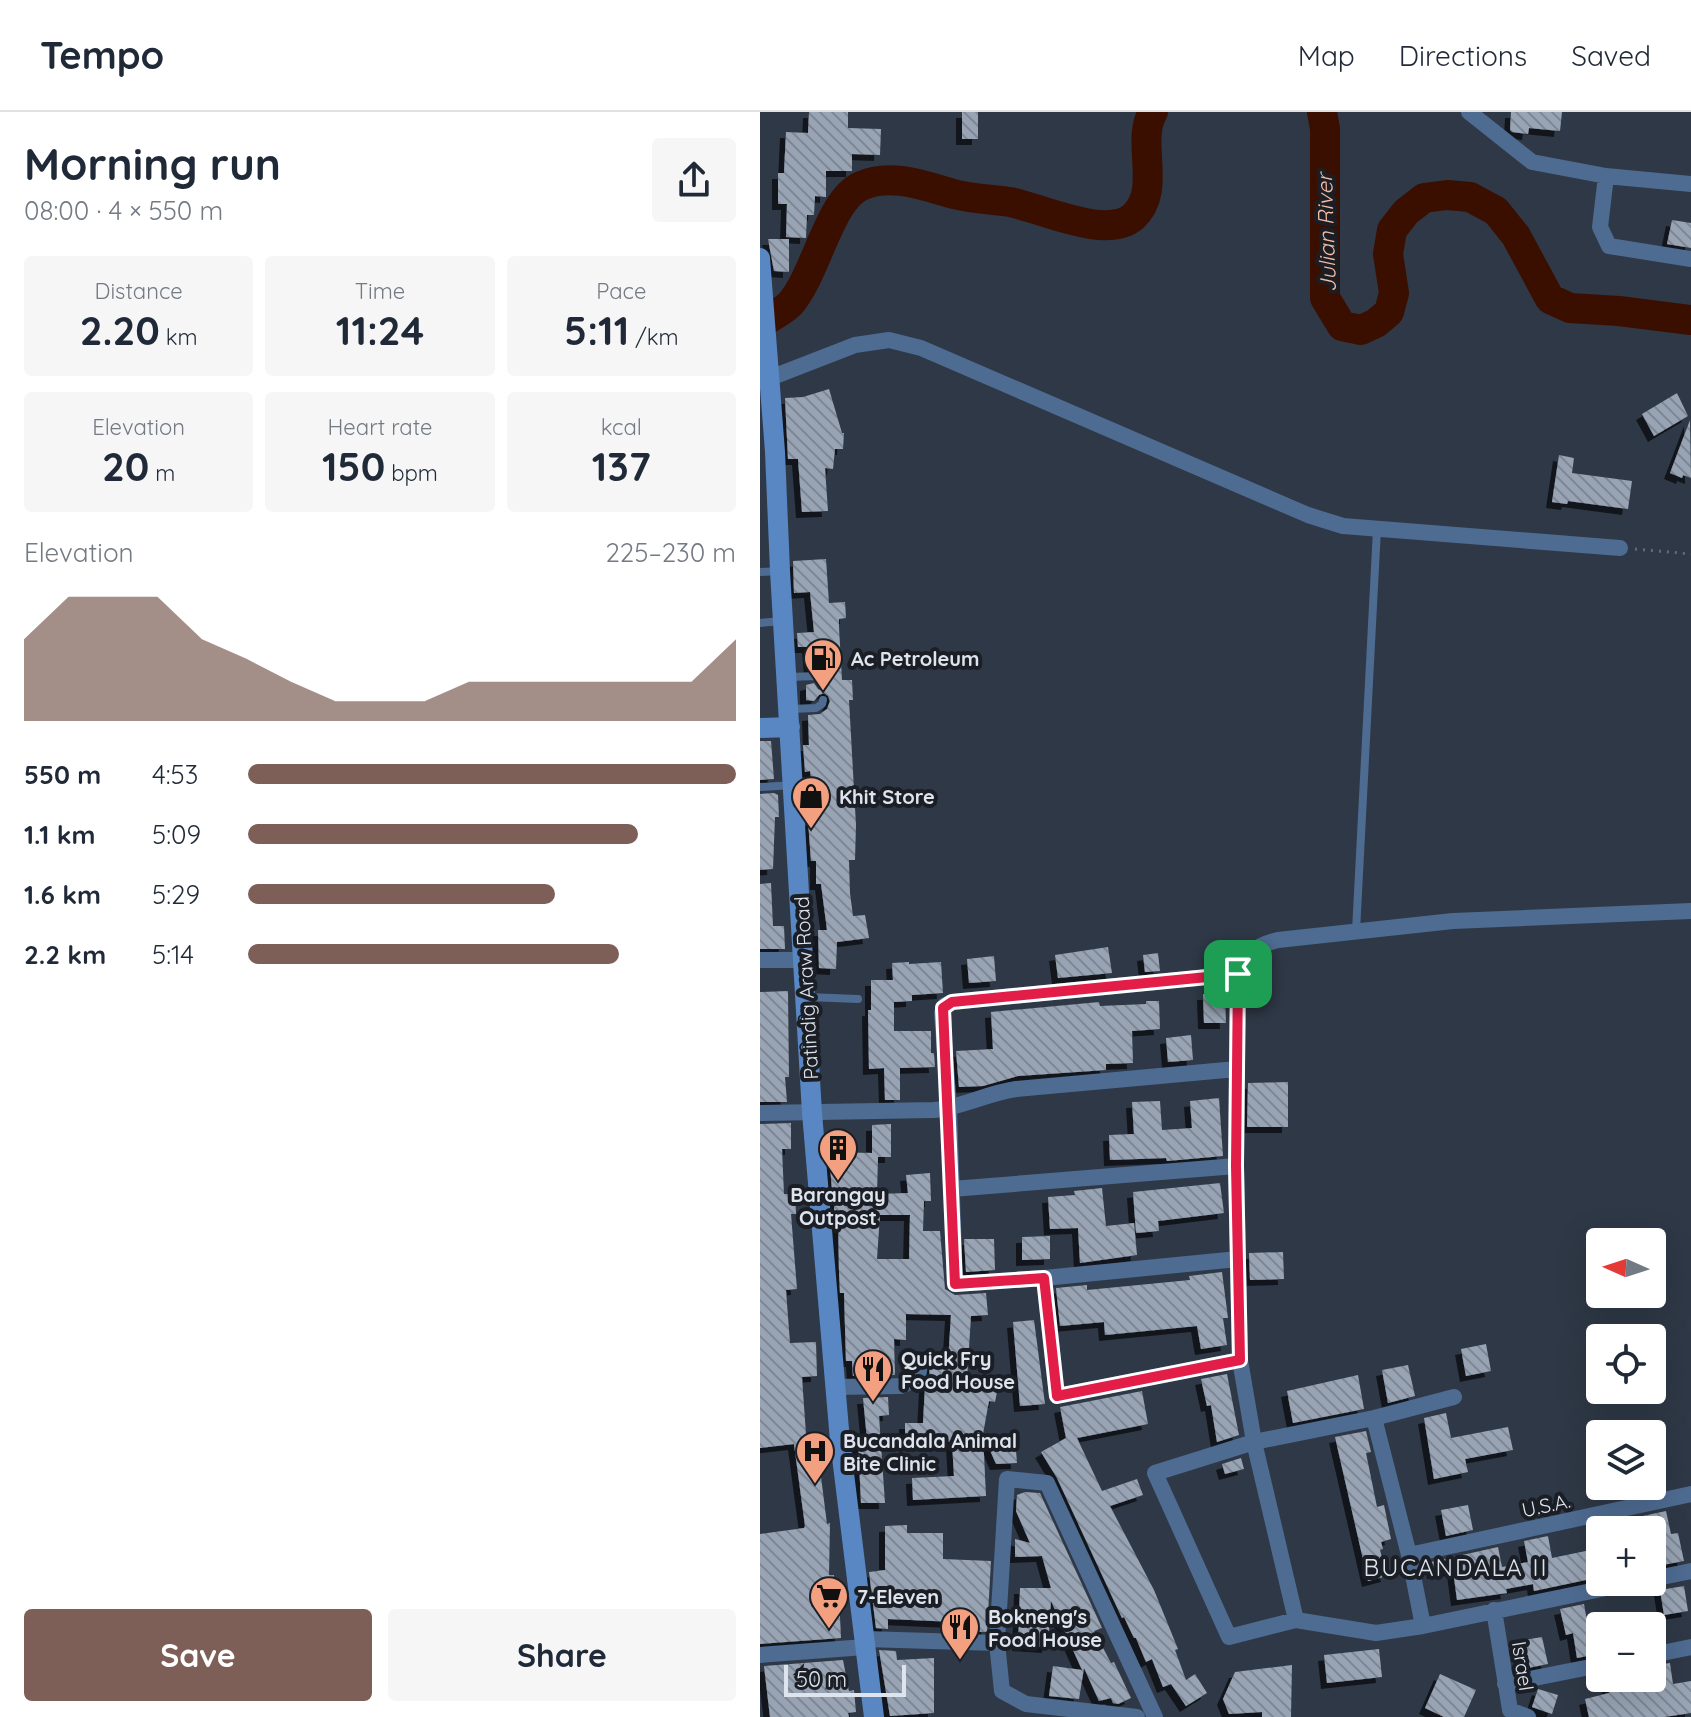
<!DOCTYPE html>
<html lang="en">
<head>
<meta charset="utf-8">
<style>
	:root { --surface:#fff; --page:#f6f6f7; --text:#1f2937; --muted:#747a83; --line:#e0e1e3; --accent:#7e5f57 }
	body { margin:0; font-family:Quicksand,sans-serif; background:var(--page); color:var(--text); height:100vh; display:flex; flex-direction:column; font-size:30px; white-space:nowrap }
	* { box-sizing:border-box; margin:0 }
	p { font-size:26px; color:var(--muted) }
	.icon { flex:none; width:44px; height:44px; fill:none; stroke:currentColor; stroke-width:2; stroke-linecap:round; stroke-linejoin:round }
	.map { position:relative; flex:1; overflow:hidden }
	.details { display:flex; flex-direction:column; background:var(--surface); width:760px }
	.details>* { flex:none }
	.needle { width:52px; rotate:273deg }
	.buttons { position:absolute; left:826px; top:1116px; display:grid; gap:16px }
	.buttons a { display:grid; place-items:center; width:80px; height:80px; border-radius:8px; background:var(--surface); box-shadow:0 8px 32px #0002; font-size:40px }
	.scale { position:absolute; left:24px; bottom:20px; width:122px; box-sizing:border-box; padding-left:8px; border:4px solid #dde4ed; border-top:0; font-size:22px; line-height:28px; white-space:nowrap; color:#dde4ed; -webkit-text-stroke:6px #1b1f25; paint-order:stroke }
	.pin { position:absolute; display:grid; place-items:center; width:68px; height:68px; color:#fff; margin:-34px; border-radius:16px; box-shadow:0 4px 12px #0006 }
	.round { display:grid; place-items:center; flex:none; width:84px; height:84px; border-radius:8px; background:var(--page) }
	.headline { display:flex; align-items:center; justify-content:space-between; height:136px; padding:0 24px }
	h1 { font-size:44px; font-weight:700; line-height:60px }
	.stats { display:grid; grid-template-columns:repeat(3,1fr); gap:12px; height:136px; padding:8px 24px }
	.stats div { display:grid; align-content:center; border-radius:8px; background:var(--page); text-align:center }
	.stats b { font-size:40px; font-weight:700 }
	.stats small { font-size:22px; font-weight:400 }
	.stats p { font-size:22px }
	.chart { height:224px; padding:16px 24px }
	.chart p { display:flex; justify-content:space-between }
	.chart svg { width:100%; height:144px; margin-top:8px; fill:var(--accent); opacity:.7 }
	.cta { display:flex; gap:16px; margin-top:auto; padding:16px 24px }
	.cta a { flex:1; height:92px; border-radius:8px; background:var(--accent); color:#fff; font-size:32px; font-weight:700; line-height:92px; text-align:center }
	.cta a+a { background:var(--page); color:var(--text) }
	ul { padding:0 24px; list-style:none; font-size:26px }
	li { display:grid; grid-template-columns:128px 96px 1fr; align-items:center; height:60px }
	li i { height:20px; border-radius:10px; background:var(--accent) }
	header { display:flex; align-items:center; gap:48px; box-sizing:border-box; height:112px; padding:0 40px; background:var(--surface); border-bottom:2px solid var(--line) }
	header strong { font-size:38px }
	nav { display:flex; gap:44px; margin-inline-start:auto; font-size:28px }
	main { display:flex; flex:1; min-height:0 }
	.map>svg:first-child { display:block }
</style>
</head>
<body>
<header>
<strong>Tempo</strong>
<nav><a>Map</a><a>Directions</a><a>Saved</a></nav>
</header>
<main>
<section class="details">
<div class="headline"><div><h1>Morning run</h1><p>08:00 · 4 × 550 m</p></div><a class="round"><svg class="icon" aria-label="share" viewBox="0 0 24 24"><path d="M12 15V3M7 8l5-5 5 5M5 13v7h14v-7"/></svg></a></div>
<div class="stats">
<div><p>Distance</p><b>2.20<small> km</small></b></div>
<div><p>Time</p><b>11:24</b></div>
<div><p>Pace</p><b>5:11<small> /km</small></b></div>
</div>
<div class="stats">
<div><p>Elevation</p><b>20<small> m</small></b></div>
<div><p>Heart rate</p><b>150<small> bpm</small></b></div>
<div><p>kcal</p><b>137</b></div>
</div>
<div class="chart"><p><span>Elevation</span>225–230 m</p>
<svg viewBox="0 0 160 44" preserveAspectRatio="none"><path d="M0 44V19L10 6L20 6L30 6L40 19L50 25L60 32L70 38L80 38L90 38L100 32L110 32L120 32L130 32L140 32L150 32L160 19V44z"/></svg>
</div>
<ul>
<li><b>550 m</b>4:53<i style="width:100%"></i></li>
<li><b>1.1 km</b>5:09<i style="width:80%"></i></li>
<li><b>1.6 km</b>5:29<i style="width:63%"></i></li>
<li><b>2.2 km</b>5:14<i style="width:76%"></i></li>
</ul>
<div class="cta"><a>Save</a><a>Share</a></div>
</section>
<div class="map">
<svg width="931" height="1605" viewBox="0 0 931 1605">
	<defs>
		<pattern id="building-back-hatch" width="6" height="6" patternUnits="userSpaceOnUse" patternTransform="scale(2)"><rect width="6" height="6" fill="#98a4b4"/><path d="M-1 5l2 2M0 0l6 6M5-1l2 2" fill="none" stroke="#7e8793"/></pattern>
		<filter id="shadow"><feDropShadow dx="-6" dy="6" stdDeviation="0" flood-color="#0009"/></filter>
	</defs>
	<rect width="100%" height="100%" fill="#2e3846"/>
	<g fill="none" stroke-linecap="round" stroke-linejoin="round">
		<path stroke="#3b0f00" stroke-width="30" d="M562 0 565 17V186L582 214 601 218 616 211 629 200 634 181 628 142 632 118 646 100 664 86 687 83 710 85 736 99 756 124 790 187 810 196 859 199 931 208
			M0 212C9 206 22 200 30 192 56 163 69 88 101 74 130 61 162 73 190 81 209 87 230 87 250 90 281 96 346 128 373 105 403 78 375 30 393 0"/>
	</g>
	<path fill="url(#building-back-hatch)" fill-rule="evenodd" filter="url(#shadow)" d="M49 0H88V16L121 17 120 43 92 42V59H66V85L55 84 54 103H47L46 126 26 125 27 92H18V61H24L26 20 48 21Z
		M202 0H218V27H202Z
		M751 0H802L800 19 769 16 768 22 752 20 750 18Z
		M912 108 931 111V136L907 132Z
		M8 127H29V160L14 159Z
		M69 277 82 321H84L83 337H75L73 357 65 356 68 399 42 400 38 347H28L25 286 43 285Z
		M917 281 928 304 894 324 882 302Z
		M930 308 931 366 923 363 922 366 910 361Z
		M799 343 814 346 812 361 872 369 868 397 808 389 807 392 792 390Z
		M66 447 69 491 85 490 86 506 79 507V515L82 568H92L93 588H89L96 713 95 748H89L90 781 93 804 105 803 109 826 77 830 76 857 59 856 58 818H67L61 772H56V749H51L48 708 57 707 50 659 45 660 43 633H49L48 603 60 602 67 597 70 589 68 584 64 581 59 583 54 589 46 588V573L54 571 58 577 62 579 67 576 69 572 62 559 50 557 48 535H38L37 521 54 520 50 480 34 481 33 449Z
		M0 629H11L14 667 0 668Z
		M14 681 18 683 19 705H15L13 757 0 758V682Z
		M11 771 13 814H24L25 837H0V772Z
		M348 835 352 861 298 866 295 843Z
		M398 841 400 859 385 860 383 843Z
		M234 844 236 869 209 871 207 847Z
		M149 850V852L181 850 183 881 152 883V889L134 890V919H171V941H174L175 955 140 956V988H125L124 956 109 957 108 898H111V868H133L132 851Z
		M28 879 29 965H25L27 990H0V880Z
		M443 882H465L466 911H444Z
		M386 889H399L400 917 372 919 373 951 346 952V958L258 964 223 974 199 975 196 939 233 937 231 900 339 890 340 894 386 892Z
		M431 923 433 948 408 950 406 926Z
		M528 970V1015H487L488 971Z
		M459 986 463 1044 407 1049 406 1046 350 1048 349 1023 374 1022 372 990 400 989 402 1018 432 1016 430 989Z
		M31 1011V1037H22L24 1082H35L36 1102H31L37 1177 26 1178 30 1231 56 1230 57 1264 42 1265 48 1351 59 1349 67 1412 70 1411 69 1463H74L75 1484H79L81 1526 0 1532V1422L44 1416 45 1414 34 1332 0 1336V1012Z
		M131 1012V1045H118L117 1082 148 1081 146 1063 170 1061 171 1089H164L163 1119H180L185 1177 195 1183 226 1181 228 1203 211 1204 207 1268 238 1275 235 1290 229 1289 223 1322 226 1384 153 1388 152 1366 194 1364 192 1330 145 1328V1311H163L165 1274 169 1268 170 1249 188 1250 191 1203 146 1202V1228L134 1227 135 1263 93 1264 92 1249H86L84 1181H80L79 1160 78 1102H74V1080L72 1079 69 1040 112 1041V1013ZM120 1103H150L149 1147H117Z
		M460 1071 464 1101 398 1109 399 1119 376 1121 373 1080Z
		M342 1076 346 1114 374 1111 377 1143 320 1151 318 1116 290 1117 288 1085 315 1083 314 1079Z
		M290 1124V1147L262 1148V1125Z
		M204 1127H234L235 1158 206 1160Z
		M523 1140 524 1167 490 1168 489 1141Z
		M462 1160 468 1206H463L467 1233 441 1237 437 1214 345 1223 344 1210 300 1214 296 1176 327 1173V1178L430 1168 429 1164Z
		M274 1208 285 1292 260 1294 253 1210Z
		M726 1232 731 1259 706 1264 701 1237Z
		M648 1253 655 1284 628 1291 622 1258Z
		M467 1262 479 1323 457 1330 451 1293 447 1294 441 1267Z
		M598 1263 604 1297 533 1311 527 1279Z
		M382 1279 388 1312 317 1326 342 1379 377 1367 383 1383 350 1394 394 1478 418 1537 415 1538 426 1568 435 1562 447 1581 426 1594 411 1572 403 1575 392 1547 386 1550 376 1526H374L364 1505 362 1506 297 1366 281 1340 306 1326 300 1295Z
		M128 1285 129 1303 119 1304 125 1391H101L98 1328 107 1327 103 1286Z
		M686 1301 691 1326 748 1315 753 1338 705 1347 708 1360 674 1367 664 1306Z
		M606 1319 611 1340 606 1341 617 1395 624 1393 631 1427 621 1430 623 1437 620 1438 627 1464 608 1469 575 1325Z
		M255 1326 257 1351 236 1352 226 1329Z
		M481 1346 484 1357 465 1362 462 1352Z
		M265 1380 280 1381 342 1516 334 1519 351 1551 354 1550 371 1586 358 1592 353 1591 351 1586 339 1589 324 1556 319 1587 289 1584 293 1554 322 1558 291 1489 288 1535 258 1533 260 1476H291L282 1444 255 1445V1427L270 1431 256 1399 257 1383Z
		M708 1393 713 1418 686 1424 681 1398Z
		M906 1399 911 1422 918 1421 924 1449 892 1455V1418H866L864 1408Z
		M147 1413V1421H183V1447L231 1449 227 1520 195 1519 196 1510 128 1507V1517L116 1516 109 1460 125 1458V1414Z
		M788 1424 792 1446 840 1436V1465L774 1479 773 1472 746 1477 747 1481 697 1488 693 1458 673 1461 671 1450 738 1435 742 1455 768 1450 764 1429Z
		M924 1474 928 1499 904 1503 900 1478Z
		M824 1492 833 1543 817 1546 813 1521 806 1523 800 1497Z
		M782 1525 788 1552 763 1557 758 1529Z
		M619 1537 622 1565 567 1571 564 1543Z
		M119 1538 136 1539 137 1548 174 1546V1601L130 1604Z
		M83 1548 89 1579 94 1578 96 1600 88 1601 89 1605H10L4 1554Z
		M910 1551 913 1572 931 1569V1601L904 1605H829L825 1587 849 1581 846 1566H892V1554Z
		M532 1553 531 1605H502V1600L469 1602 463 1587 475 1560Z
		M680 1562 716 1578 704 1605H684L665 1596Z
		M778 1577 798 1583 792 1602 772 1595Z"/>
	<g fill="none" stroke-linecap="round" stroke-linejoin="round">
		<path stroke="#636c78" stroke-width="3" stroke-dasharray="2 6" stroke-linecap="butt" d="M875 437 931 442"/>
		<path stroke="#4e6b91" stroke-width="8" d="M0 460 19 459
			M0 511 22 509
			M28 565 58 564 62 572
			M30 597 56 596 62 592 63 588
			M0 675 34 673
			M596 819 617 417
			M47 885 98 887"/>
		<path stroke="#4e6b91" stroke-width="16" d="M709 0 772 50 846 64 931 72
			M846 64 840 115 849 134 931 147
			M10 266 95 233 129 228 161 236 548 403 583 414 860 436
			M0 848H45
			M0 1001 174 998C202 995 228 981 256 977L477 957
			M192 1077 476 1054
			M478 1147 284 1166 195 1172 189 996 182 901 185 893 192 890 478 862
			M284 1166 297 1284 480 1248
			M74 1275 141 1274 158 1266 160 1252
			M694 1285 614 1306 494 1330 395 1361 469 1525 536 1508 616 1521 663 1514 875 1470
			M614 1306 649 1443 663 1514
			M649 1443 931 1382
			M892 1467 931 1459
			M734 1498 750 1598 768 1605
			M536 1508 494 1330 480 1248 476 1054 478 862C484 841 498 833 518 828L693 809 931 799
			M105 1527 237 1531
			M0 1543 105 1535
			M892 1543 931 1535
			M745 1572 840 1553
			M377 1605 266 1592 242 1579 237 1531 247 1367 287 1371 395 1605"/>
		<path stroke="#5887c3" stroke-width="20" d="M0 146 15 340 20 459 52 1001 80 1329 114 1605
			M0 616 30 615"/>
	</g>
	<g fill="none" stroke-linecap="round" stroke-linejoin="round">
		<defs>
			<path id="route" d="M478 862 476 1054 480 1248 297 1284 284 1166 195 1172 183 896 192 890Z"/>
		</defs>
		<use href="#route" stroke="#fff" stroke-width="16"/>
		<use href="#route" stroke="#e11d48" stroke-width="10"/>
	</g>
	<defs>
		<symbol id="fuel-pin" viewBox="-11 -11 22 30"><path d="M0 17L-7.5 6A9.5 9.5 0 1 1 7.5 6Z" fill="#f2a07f" stroke="#1b1f25"/><path d="M-5.5-6h7V0h2V4h1.3V-2.5L3-4.5l.8-.8L6-3V5H2.5V1h-1V6h-7ZM-4.2-4.7v3.2H.2V-4.7Z" fill="#111"/></symbol>
		<symbol id="shop-pin" viewBox="-11 -11 22 30"><path d="M0 17L-7.5 6A9.5 9.5 0 1 1 7.5 6Z" fill="#f2a07f" stroke="#1b1f25"/><path d="M-5-2.5h2.3a2.7 3.5 0 0 1 5.4 0H5L5.5 6h-11ZM-1.5-2.5h3a1.5 2.3 0 0 0-3 0Z" fill="#111"/></symbol>
		<symbol id="building-pin" viewBox="-11 -11 22 30"><path d="M0 17L-7.5 6A9.5 9.5 0 1 1 7.5 6Z" fill="#f2a07f" stroke="#1b1f25"/><path d="M-4-6H4V6H1V3H-1V6H-4ZM-2.5-4.3h1.7v1.8h-1.7ZM.8-4.3h1.7v1.8H.8ZM-2.5-1h1.7V.8h-1.7ZM.8-1h1.7V.8H.8Z" fill="#111"/></symbol>
		<symbol id="restaurant-pin" viewBox="-11 -11 22 30"><path d="M0 17L-7.5 6A9.5 9.5 0 1 1 7.5 6Z" fill="#f2a07f" stroke="#1b1f25"/><path d="M-5-6h1v4h1v-4h1v4h1v-4h1v5L-1.5 .5V6h-2V.5L-5-1ZM5-6V6H3V1.5H1.5Q1.5-4 5-6Z" fill="#111"/></symbol>
		<symbol id="hospital-pin" viewBox="-11 -11 22 30"><path d="M0 17L-7.5 6A9.5 9.5 0 1 1 7.5 6Z" fill="#f2a07f" stroke="#1b1f25"/><path d="M-5-5h3v3.5h4V-5h3V5h-3V1.5h-4V5h-3Z" fill="#111"/></symbol>
		<symbol id="supermarket-pin" viewBox="-11 -11 22 30"><path d="M0 17L-7.5 6A9.5 9.5 0 1 1 7.5 6Z" fill="#f2a07f" stroke="#1b1f25"/><path d="M-6-5.5h2.5l.6 2H6L4.5 2H-2.5L-4.4-4H-6ZM-1.5 3.2a1.3 1.3 0 1 0 .1 0ZM3 3.2a1.3 1.3 0 1 0 .1 0Z" fill="#111"/></symbol>
	</defs>
	<g fill-rule="evenodd">
		<use href="#fuel-pin" x="41" y="524" width="44" height="60"/>
		<use href="#shop-pin" x="29" y="662" width="44" height="60"/>
		<use href="#building-pin" x="56" y="1014" width="44" height="60"/>
		<use href="#restaurant-pin" x="91" y="1235" width="44" height="60"/>
		<use href="#hospital-pin" x="33" y="1317" width="44" height="60"/>
		<use href="#supermarket-pin" x="47" y="1462" width="44" height="60"/>
		<use href="#restaurant-pin" x="178" y="1493" width="44" height="60"/>
	</g>
	<g text-anchor="middle" dominant-baseline="central" stroke-width="8" stroke-linejoin="round" paint-order="stroke">
		<g font-size="20" font-weight="bold" fill="#dde4ed" stroke="#1b1f25" text-anchor="start">
			<text x="91" y="546">Ac Petroleum</text>
			<text x="79" y="684">Khit Store</text>
			<text x="78" y="1082" text-anchor="middle">Barangay<tspan x="78" dy="23">Outpost</tspan></text>
			<text x="141" y="1246">Quick Fry<tspan x="141" dy="23">Food House</tspan></text>
			<text x="83" y="1328">Bucandala Animal<tspan x="83" dy="23">Bite Clinic</tspan></text>
			<text x="97" y="1484">7-Eleven</text>
			<text x="228" y="1504">Bokneng's<tspan x="228" dy="23">Food House</tspan></text>
		</g>
		<g font-size="20" fill="#dde4ed" stroke="#1b1f25">
			<text transform="translate(46 876) rotate(-93)">Patindig Araw Road</text>
			<text transform="translate(786 1393) rotate(-12)">U.S.A.</text>
			<text transform="translate(763 1554) rotate(81)">Israel</text>
		</g>
		<g font-size="22" font-style="italic" fill="#f6bba4" stroke="#1b1f25">
			<text transform="translate(566 121) rotate(-92)">Julian River</text>
		</g>
		<g font-size="24" letter-spacing="2" fill="#dde4ed" stroke="#1b1f25">
			<text x="696" y="1455">BUCANDALA II</text>
		</g>
	</g>
</svg>
<div class="buttons">
<a><svg class="needle" viewBox="-14 -14 28 28"><path d="M0-13l5 13h-10z" fill="#e53935"/><path d="M0 13l5-13h-10z" fill="#747a83"/></svg></a>
<a><svg class="icon" aria-label="locate" viewBox="0 0 24 24"><circle cx="12" cy="12" r="6"/><path d="M12 2v4M12 18v4M2 12h4M18 12h4"/></svg></a>
<a><svg class="icon" aria-label="layers" viewBox="0 0 24 24"><path d="M12 4l9 5-9 5-9-5zM3 14l9 5 9-5"/></svg></a>
<a>+</a>
<a>−</a>
</div>
<div class="scale">50 m</div>
<div class="pin" style="left:478px;top:862px;background:#1e9e55"><svg class="icon" aria-label="arrive" viewBox="0 0 24 24"><path d="M6 21V4h12l-3 4 3 4H6"/></svg></div>
</div>
</main>
</body>
</html>
